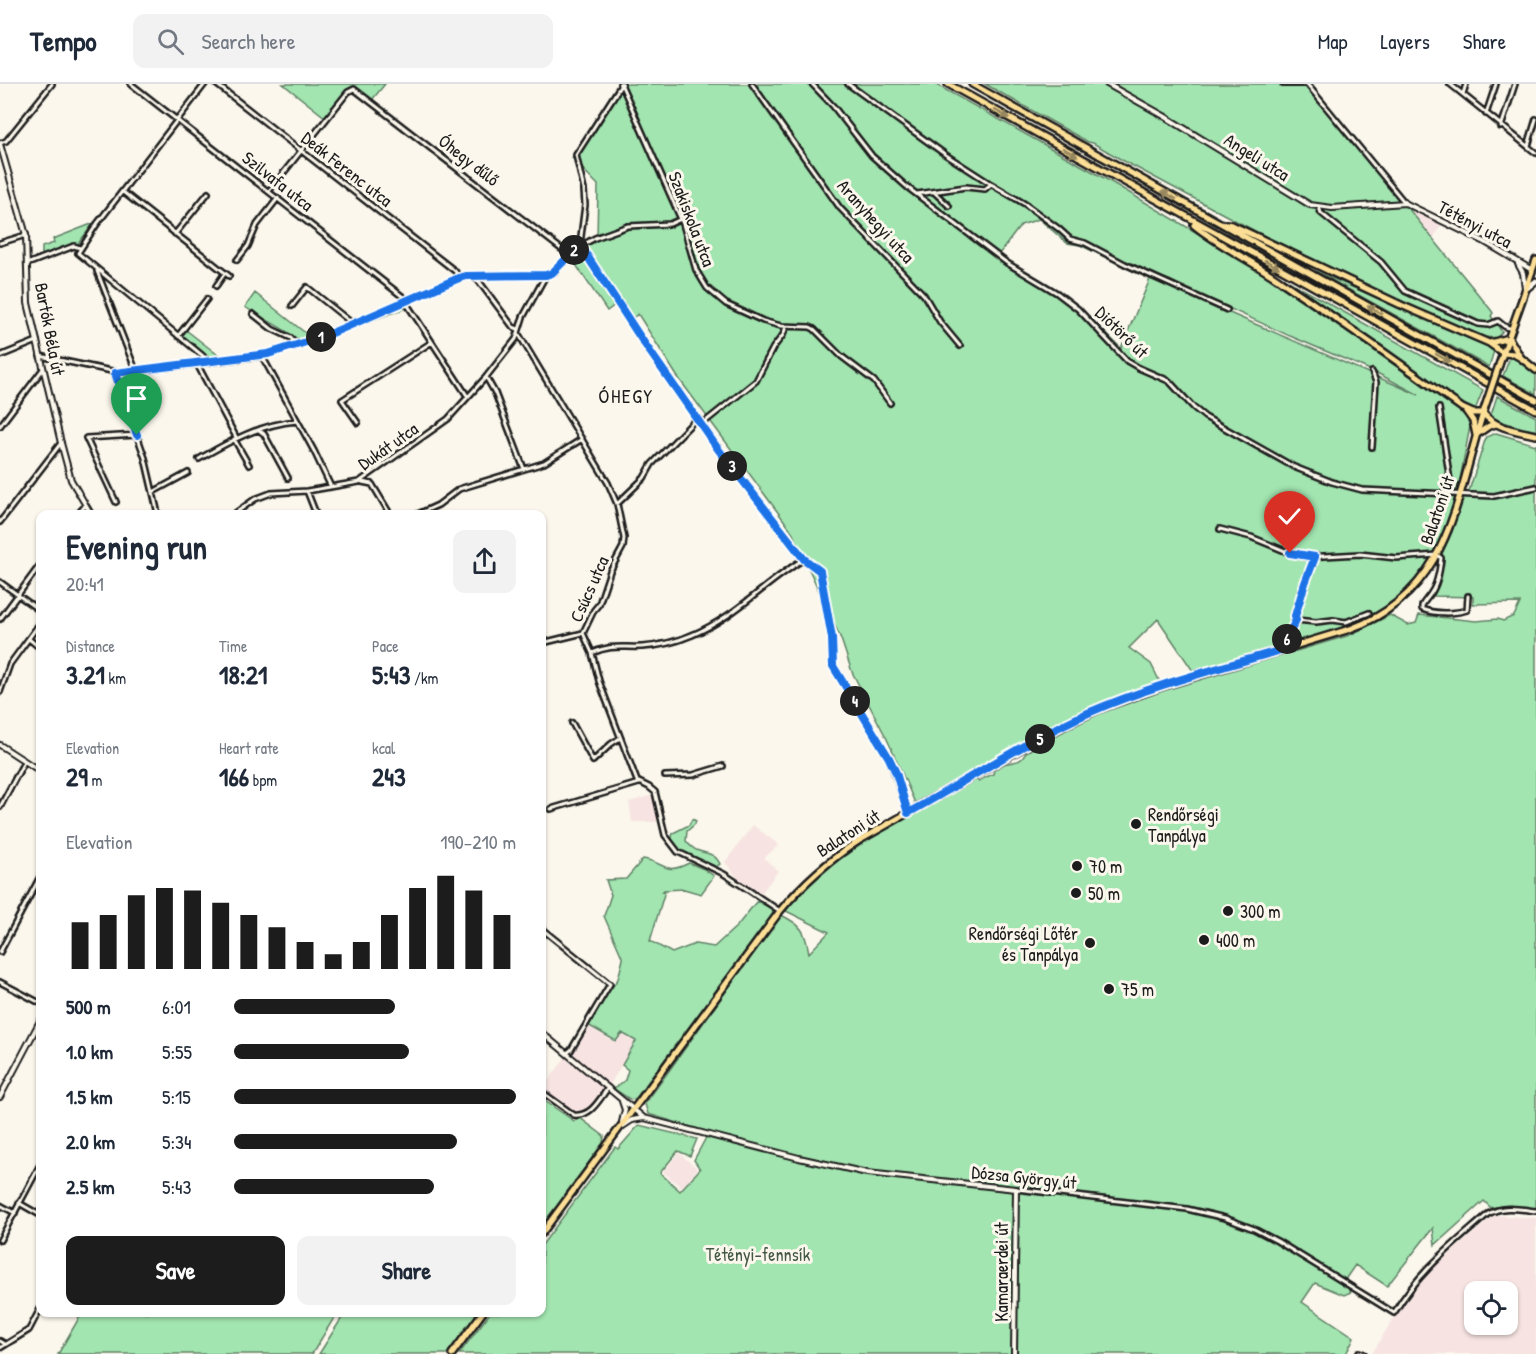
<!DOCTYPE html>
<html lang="en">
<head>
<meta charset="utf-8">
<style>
	:root { --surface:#fff; --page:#f2f2f3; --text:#1f2937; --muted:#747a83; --line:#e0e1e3; --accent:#1c1c1c }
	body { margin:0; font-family:"Patrick Hand",sans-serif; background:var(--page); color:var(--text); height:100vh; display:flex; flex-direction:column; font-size:22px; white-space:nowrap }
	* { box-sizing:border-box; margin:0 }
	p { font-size:20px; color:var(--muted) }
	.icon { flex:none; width:33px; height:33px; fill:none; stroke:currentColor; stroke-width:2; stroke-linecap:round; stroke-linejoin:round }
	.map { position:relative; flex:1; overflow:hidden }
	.side { position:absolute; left:36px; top:426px; width:510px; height:807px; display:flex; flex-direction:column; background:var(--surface); border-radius:12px; box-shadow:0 2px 4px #0004 }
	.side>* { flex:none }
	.buttons { position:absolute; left:1464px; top:1197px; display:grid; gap:12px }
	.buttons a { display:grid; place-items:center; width:54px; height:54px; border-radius:12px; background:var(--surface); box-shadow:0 2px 4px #0004; font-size:30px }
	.pin { position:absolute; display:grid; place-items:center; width:51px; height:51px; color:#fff; margin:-62px -26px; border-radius:50% 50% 50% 0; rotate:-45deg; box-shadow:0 0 6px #0007 }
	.pin .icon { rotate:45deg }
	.km { position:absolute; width:30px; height:30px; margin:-15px; border-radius:50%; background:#222; color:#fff; font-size:16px; line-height:30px; text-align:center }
	.round { display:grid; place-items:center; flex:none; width:63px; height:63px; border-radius:12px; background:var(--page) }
	.head { display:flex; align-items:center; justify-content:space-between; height:102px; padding:0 30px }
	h1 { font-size:33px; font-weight:800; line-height:45px }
	.stats { display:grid; grid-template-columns:repeat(3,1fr); gap:9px; height:102px; padding:6px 30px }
	.stats div { display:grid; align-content:center }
	.stats b { font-size:26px; font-weight:800 }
	.stats small { font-size:16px; font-weight:400 }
	.stats p { font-size:16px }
	.chart { height:168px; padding:12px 30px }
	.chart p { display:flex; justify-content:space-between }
	.chart svg { width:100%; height:108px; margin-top:6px; stroke:var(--accent); stroke-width:6 }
	.button { display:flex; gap:12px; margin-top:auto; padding:12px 30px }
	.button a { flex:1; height:69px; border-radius:12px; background:var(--accent); color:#fff; font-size:24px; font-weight:800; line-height:69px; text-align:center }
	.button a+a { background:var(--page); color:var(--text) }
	ul { padding:0 30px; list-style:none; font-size:20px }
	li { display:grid; grid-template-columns:96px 72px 1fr; align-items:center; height:45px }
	li i { height:15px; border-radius:8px; background:var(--accent) }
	header { display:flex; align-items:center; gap:36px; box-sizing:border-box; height:84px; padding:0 30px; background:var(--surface); border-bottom:2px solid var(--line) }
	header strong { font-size:28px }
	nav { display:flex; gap:33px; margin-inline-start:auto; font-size:21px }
	.search { width:420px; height:54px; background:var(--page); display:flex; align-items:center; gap:15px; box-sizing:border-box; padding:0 21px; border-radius:12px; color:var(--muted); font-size:22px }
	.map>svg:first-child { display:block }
</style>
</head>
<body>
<header>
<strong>Tempo</strong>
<div class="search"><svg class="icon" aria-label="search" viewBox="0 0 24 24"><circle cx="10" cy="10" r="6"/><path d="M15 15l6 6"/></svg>Search here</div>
<nav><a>Map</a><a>Layers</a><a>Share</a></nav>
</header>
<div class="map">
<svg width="1536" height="1270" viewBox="0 0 1536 1270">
	<rect width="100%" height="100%" fill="#fbf7ec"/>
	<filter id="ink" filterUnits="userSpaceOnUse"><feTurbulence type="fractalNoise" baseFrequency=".0167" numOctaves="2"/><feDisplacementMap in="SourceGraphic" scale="12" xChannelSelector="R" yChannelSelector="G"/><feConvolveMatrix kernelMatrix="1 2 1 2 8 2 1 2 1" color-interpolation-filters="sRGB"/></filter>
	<g filter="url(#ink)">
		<path fill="#f7e4e2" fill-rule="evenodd" d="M1415 126 1442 140 1433 155 1413 130Z
			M653 711 658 738H632L629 718Z
			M753 741 779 761 764 774 778 787 761 810 739 796 725 778Z
			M585 940 615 958 622 949 636 957 608 1004 589 1028 574 1031 542 1008V1005L571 966Z
			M679 1069 698 1085 682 1104 663 1088Z
			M1494 1131 1536 1134V1270H1372L1395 1231 1398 1232 1399 1229 1397 1228 1403 1218 1405 1220 1417 1201 1418 1197ZM1474 1208H1508V1240H1474Z"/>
		<path fill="#a2e5b0" stroke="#5f8066" stroke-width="1.5" fill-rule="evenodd" d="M283 0H385L372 16 354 3 348 5 326 34Z
			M618 0H935L1106 95 1251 181 1315 224 1467 333 1471 337 1458 406 1446 446 1437 467 1411 503 1394 518 1358 540 1210 584 1193 587 1158 535 1129 564 1151 580 1160 598 1079 630 915 719 887 655 852 588 841 555 791 446 677 292 638 230 630 236 584 165V161L597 156 598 101 572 74ZM1039 135 1067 159 1080 161 1150 195 1121 264 1080 224 1052 204 1026 190 999 170 1021 141ZM1153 189C1162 195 1172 195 1180 202L1290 252 1375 288 1419 311 1151 195Z
			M985 0H1307L1491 226 1493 229 1491 232 1502 248 1496 254 1484 253 1367 202 1257 148 1122 76 1093 59 1088 58Z
			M94 139 77 161 42 173V163L54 159 53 155Z
			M575 174 579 177 585 175 594 185 616 220 607 227 572 175Z
			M1315 187 1488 262 1494 267 1489 283Z
			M1276 190 1483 306 1475 326 1470 324Z
			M255 209 308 251V254L300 257C283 243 263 235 245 223Z
			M404 221 407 224 358 241V240Z
			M186 246 222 274 210 276 181 252Z
			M1510 273H1514L1536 291V310L1503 292Z
			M1497 312 1536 333V348L1490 334Z
			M1496 349 1536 361V1126L1500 1122 1491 1124 1484 1117 1435 1161 1433 1144 1387 1202 1355 1181 1344 1197 1351 1208 1344 1211 1315 1199 1302 1218 1354 1253 1346 1270H459L490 1229 542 1228V1161L615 1063 618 1065 639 1041 697 1055 690 1072 678 1067 660 1089 680 1107 700 1085 694 1076 709 1048 648 1030 645 1020 781 831C802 841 805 847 809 869L829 848 784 826 808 799 844 769 976 695 978 697 993 690 994 686C997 684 1000 681 1003 680 1014 677 1021 680 1026 668L1080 638 1111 625 1159 608 1350 551 1390 531 1408 541 1416 539 1419 531 1476 537 1498 535 1503 537 1514 532 1520 519 1473 520V513L1434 512 1441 486 1442 469 1452 448 1463 413 1469 407 1486 353Z
			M692 735 696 737 695 740 687 747 686 757C698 774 712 763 720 780L716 783C702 775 681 771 671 757L673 749 689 741Z
			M643 775C665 778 664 792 689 779L704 785 714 792 701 810 684 805 664 806 662 808 665 807 650 857 672 869 695 860 714 863 737 842 757 817 772 825 773 830 636 1014 631 1016 614 1005 625 996 628 986 622 981 636 957 622 949 616 957 586 940 618 895 623 875 604 832 611 811 606 796 626 795Z
			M542 1015 574 1037 580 1034 604 1052 603 1059 542 1142Z
			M82 1229V1228L337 1229 312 1270H58Z
			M345 1229V1228L478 1229 447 1270H319Z"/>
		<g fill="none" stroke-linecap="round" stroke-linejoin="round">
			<defs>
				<path id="minor" d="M131 0 407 216
					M205 0 97 140 78 169 203 272 207 278
					M216 0 455 187 459 194
					M752 0 840 124 924 211 940 238 960 262
					M812 0 833 22 872 72 907 103 1007 179 1057 209 1078 225 1127 277 1139 284 1169 297 1194 324 1205 333 1294 383 1332 398 1362 406 1494 412 1536 403
					M848 0 946 71 991 100
					M1283 0H1304
					M1307 0 1405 119
					M1450 0 1536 69
					M621 1 576 71 584 106 585 121 580 160 644 259 719 365 804 475 820 487 832 554 833 582 889 674 908 728
					M622 2 683 140 696 186 707 204 726 220 763 237 781 242 810 243 814 245 841 272 874 297 890 319
					M1463 10 1466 0
					M1486 30 1496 0
					M1501 43 1515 0
					M0 59 6 57 52 0
					M1528 62 1536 35
					M269 107 348 8 354 5 569 171
					M123 108 229 192
					M934 108 949 122
					M917 110 966 103 985 105 991 100 1025 120 1059 145 1070 155 1085 159 1125 180 1227 226
					M1319 123 1321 129 1381 178 1405 207 1478 240 1488 241 1498 237 1504 242 1511 245
					M175 150 208 109
					M0 159 26 151
					M237 176 248 162 257 141 278 114
					M27 180 74 162 80 164
					M97 187 136 287
					M546 191 523 233 518 249 608 399 617 420 624 454 623 463 610 487 599 520 594 526 583 549 592 569 599 597 637 697 649 703 655 708 665 751 678 768 724 790 780 827
					M475 192 513 243 518 245
					M216 202 225 189
					M405 217 468 313
					M292 222 307 203 353 240
					M253 230 272 245 291 254 296 262
					M178 252 207 215
					M0 272 37 257
					M40 272 121 289 262 272 325 252 459 194 466 192 546 191 553 189 577 164 595 154 628 142 670 140 681 135
					M262 272 314 367 331 403
					M197 280 236 353
					M115 289 145 374 158 430
					M486 293 495 309 524 385
					M1439 324 1452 410
					M358 339 342 316 432 258
					M701 341 756 297 773 264 783 251 786 243
					M0 342 43 285
					M259 346 264 350 288 394
					M234 355 249 381
					M1372 363 1376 298 1372 288
					M199 375C230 357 261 340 297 337
					M362 398 372 400 390 430
					M307 407 316 430
					M153 408 188 389
					M116 418 86 354 137 351
					M617 420 644 394 652 380 697 334
					M78 430 85 422
					M234 430 255 415 271 409 307 407 359 398 448 335 486 293 516 255 518 249
					M418 430 438 421 459 405 544 379 582 355
					M0 438 61 359
					M1220 445 1251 453 1290 469 1306 473 1360 470 1396 474 1437 471 1441 474C1440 484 1437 501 1431 509 1428 514 1424 517 1422 522V525C1433 530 1455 530 1467 526L1468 512
					M1315 473 1305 499 1295 532 1296 536 1316 538 1333 536 1346 538 1369 529
					M0 498 40 527
					M0 535 40 481
					M29 555 40 564
					M542 559 583 549
					M1288 564 1286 556 1296 536
					M592 569C612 560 622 564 642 563 658 562 678 557 692 551 734 534 766 498 804 475
					M0 608 10 580 40 539
					M572 639 593 677 611 660 620 654
					M665 692 693 691 723 682
					M0 723 24 678
					M551 725 639 699
					M542 845 610 900 571 966 567 969
					M0 868 40 793
					M0 898 40 919
					M542 1008 574 1031C591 1033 599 1016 608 1004
					M1016 1105 1187 1125 1225 1134 1254 1145 1277 1157 1394 1229C1419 1187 1453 1161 1488 1130 1503 1121 1520 1125 1536 1127
					M19 1119 40 1131
					M0 1121 15 1129
					M0 1156 40 1081
					M0 1257 5 1260
					M0 1264 29 1246 40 1225
					M1358 1270 1359 1268 1364 1270"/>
				<path id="tertiary" d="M620 0H622
					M1107 0 1164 32 1310 121 1332 124 1405 119 1485 158 1532 186
					M0 60 26 151 28 219 61 359 71 396 91 430
					M1518 180 1523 189 1525 204
					M0 661 40 687
					M542 949 644 1034 799 1074 867 1089 1016 1105 1014 1270
					M0 1013 40 937
					M622 1017 625 1026 622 1038
					M623 1042 632 1036 644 1034"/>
				<path id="secondary" d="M1525 206 1536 197"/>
				<path id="primary" d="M1499 281 1536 176
					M542 1149 780 827C803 799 829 776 860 756L1051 648 1099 625 1166 601 1350 545C1456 506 1456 405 1488 314
					M452 1270 483 1228"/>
				<path id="trunk" d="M948 0 1536 326
					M972 0 1536 316
					M1226 140 1232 141 1401 221 1489 259 1503 269 1514 270 1521 274
					M1194 141C1221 163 1254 178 1282 198 1343 239 1403 281 1462 324L1473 329H1483C1494 344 1518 347 1536 351
					M1490 259 1509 254 1521 274 1536 286
					M1466 327 1473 337 1476 351 1489 342 1496 340"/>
			</defs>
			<use href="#minor" stroke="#1c1c1c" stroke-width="8"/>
			<use href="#tertiary" stroke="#1c1c1c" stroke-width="8"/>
			<use href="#secondary" stroke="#1c1c1c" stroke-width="9"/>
			<use href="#primary" stroke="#1c1c1c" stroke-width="10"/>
			<use href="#trunk" stroke="#1c1c1c" stroke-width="10"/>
			<use href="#minor" stroke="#fbf7ec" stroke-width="3"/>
			<use href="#tertiary" stroke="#fbf7ec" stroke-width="4"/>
			<use href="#secondary" stroke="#fbf7ec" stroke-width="4.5"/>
			<use href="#primary" stroke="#fcde96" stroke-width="5"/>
			<use href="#trunk" stroke="#fcde96" stroke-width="5"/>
			<defs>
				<path id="primary-bridge" d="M1488 314 1499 281"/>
			</defs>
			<use href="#primary-bridge" stroke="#1c1c1c" stroke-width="10" stroke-linecap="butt"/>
			<use href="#primary-bridge" stroke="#fcde96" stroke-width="5"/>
		</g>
		<defs><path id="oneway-solid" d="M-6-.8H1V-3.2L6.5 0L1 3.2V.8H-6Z" transform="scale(1.5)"/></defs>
		<g fill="#97875f">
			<use href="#oneway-solid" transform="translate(1002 30) rotate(29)"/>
			<use href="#oneway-solid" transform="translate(1070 68) rotate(29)"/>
			<use href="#oneway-solid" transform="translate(1169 111) rotate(-151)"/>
			<use href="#oneway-solid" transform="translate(1272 180) rotate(29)"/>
			<use href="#oneway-solid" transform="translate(1375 226) rotate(-151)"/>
			<use href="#oneway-solid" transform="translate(1443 274) rotate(29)"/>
		</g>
	</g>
	<g fill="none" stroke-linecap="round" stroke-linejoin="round" filter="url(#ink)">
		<defs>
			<path id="route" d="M137 351 115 289 268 270 325 252 459 194 466 192 546 191 552 189 580 161 644 259 718 365 804 475 820 487 832 554 833 582 889 674 896 689 908 729C968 696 1026 657 1088 629 1152 601 1221 584 1288 564L1286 556 1296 536 1295 532 1305 499 1315 473 1290 469"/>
		</defs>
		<use href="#route" stroke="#fff" stroke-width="12"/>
		<use href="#route" stroke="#1a73e8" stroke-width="8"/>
	</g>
	<g fill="#1c1c1c" stroke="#fbf7ec" stroke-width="2">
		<circle cx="1136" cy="740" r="6"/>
		<circle cx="1077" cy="782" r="6"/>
		<circle cx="1076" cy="809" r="6"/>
		<circle cx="1228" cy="827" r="6"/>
		<circle cx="1204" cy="856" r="6"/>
		<circle cx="1090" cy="859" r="6"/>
		<circle cx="1109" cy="905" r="6"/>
	</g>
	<g text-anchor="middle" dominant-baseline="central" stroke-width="6" stroke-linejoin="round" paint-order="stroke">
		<g font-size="18" fill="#1c1c1c" stroke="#fbf7ec">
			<text transform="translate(1257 73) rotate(32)">Angeli utca</text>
			<text transform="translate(469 76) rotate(38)">Óhegy dűlő</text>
			<text transform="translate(347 85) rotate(38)">Deák Ferenc utca</text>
			<text transform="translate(278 97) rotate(38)">Szilvafa utca</text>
			<text transform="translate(692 135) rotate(69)">Szakiskola utca</text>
			<text transform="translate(876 137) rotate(48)">Aranyhegyi utca</text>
			<text transform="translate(1475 140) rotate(28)">Tétényi utca</text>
			<text transform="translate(50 245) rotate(79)">Bartók Béla út</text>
			<text transform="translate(1122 248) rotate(44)">Diótörő út</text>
			<text transform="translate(388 362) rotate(-35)">Dukát utca</text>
			<text transform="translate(1437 426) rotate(-71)">Balatoni út</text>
			<text transform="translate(589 505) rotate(-66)">Csúcs utca</text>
			<text transform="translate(848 749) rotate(-33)">Balatoni út</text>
			<text transform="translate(1024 1093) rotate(6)">Dózsa György út</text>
			<text transform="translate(1001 1188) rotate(-90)">Kamaraerdei út</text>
		</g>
		<g font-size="18" fill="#1c1c1c" stroke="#fbf7ec" text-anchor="start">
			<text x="1148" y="730">Rendőrségi<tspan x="1148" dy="21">Tanpálya</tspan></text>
			<text x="1089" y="782">70 m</text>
			<text x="1088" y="809">50 m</text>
			<text x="1240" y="827">300 m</text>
			<text x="1078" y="849" text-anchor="end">Rendőrségi Lőtér<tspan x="1078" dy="21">és Tanpálya</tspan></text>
			<text x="1216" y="856">400 m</text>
			<text x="1121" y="905">75 m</text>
		</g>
		<g font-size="18" fill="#445848" stroke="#fbf7ec">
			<text x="758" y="1170">Tétényi-fennsík</text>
		</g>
		<g font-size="20" letter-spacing="1.5" fill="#1c1c1c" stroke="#fbf7ec">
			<text x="626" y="311">ÓHEGY</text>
		</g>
	</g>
</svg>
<div class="buttons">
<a><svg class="icon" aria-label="locate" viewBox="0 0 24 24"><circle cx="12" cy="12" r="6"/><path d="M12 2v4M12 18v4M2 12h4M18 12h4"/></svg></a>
</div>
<div class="pin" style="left:137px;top:351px;background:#1e9e55"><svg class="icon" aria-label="arrive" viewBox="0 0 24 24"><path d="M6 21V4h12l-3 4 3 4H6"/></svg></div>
<div class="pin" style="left:1290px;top:469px;background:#d93025"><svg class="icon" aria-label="check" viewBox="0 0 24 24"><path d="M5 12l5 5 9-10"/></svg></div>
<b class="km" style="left:321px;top:253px">1</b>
<b class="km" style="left:574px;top:166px">2</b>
<b class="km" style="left:732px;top:382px">3</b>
<b class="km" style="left:855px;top:617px">4</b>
<b class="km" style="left:1040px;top:655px">5</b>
<b class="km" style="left:1287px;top:555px">6</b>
<section class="side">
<div class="head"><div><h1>Evening run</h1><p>20:41</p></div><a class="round"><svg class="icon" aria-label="share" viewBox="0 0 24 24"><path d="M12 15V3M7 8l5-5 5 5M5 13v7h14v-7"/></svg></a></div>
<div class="stats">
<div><p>Distance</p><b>3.21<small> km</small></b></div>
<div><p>Time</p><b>18:21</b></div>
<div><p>Pace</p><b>5:43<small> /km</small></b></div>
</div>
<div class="stats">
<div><p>Elevation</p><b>29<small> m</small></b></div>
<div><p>Heart rate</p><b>166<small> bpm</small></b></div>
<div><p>kcal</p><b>243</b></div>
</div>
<div class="chart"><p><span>Elevation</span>190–210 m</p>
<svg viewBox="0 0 160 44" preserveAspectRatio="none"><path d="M5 44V25M15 44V22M25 44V14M35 44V11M45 44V12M55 44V17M65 44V22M75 44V27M85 44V33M95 44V38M105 44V33M115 44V22M125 44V11M135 44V6M145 44V12M155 44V22"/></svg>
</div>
<ul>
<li><b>500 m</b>6:01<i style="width:57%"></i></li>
<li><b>1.0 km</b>5:55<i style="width:62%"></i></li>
<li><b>1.5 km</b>5:15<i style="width:100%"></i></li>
<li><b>2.0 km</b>5:34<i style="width:79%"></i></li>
<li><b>2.5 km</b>5:43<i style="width:71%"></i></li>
</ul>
<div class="button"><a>Save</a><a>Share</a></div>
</section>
</div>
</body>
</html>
